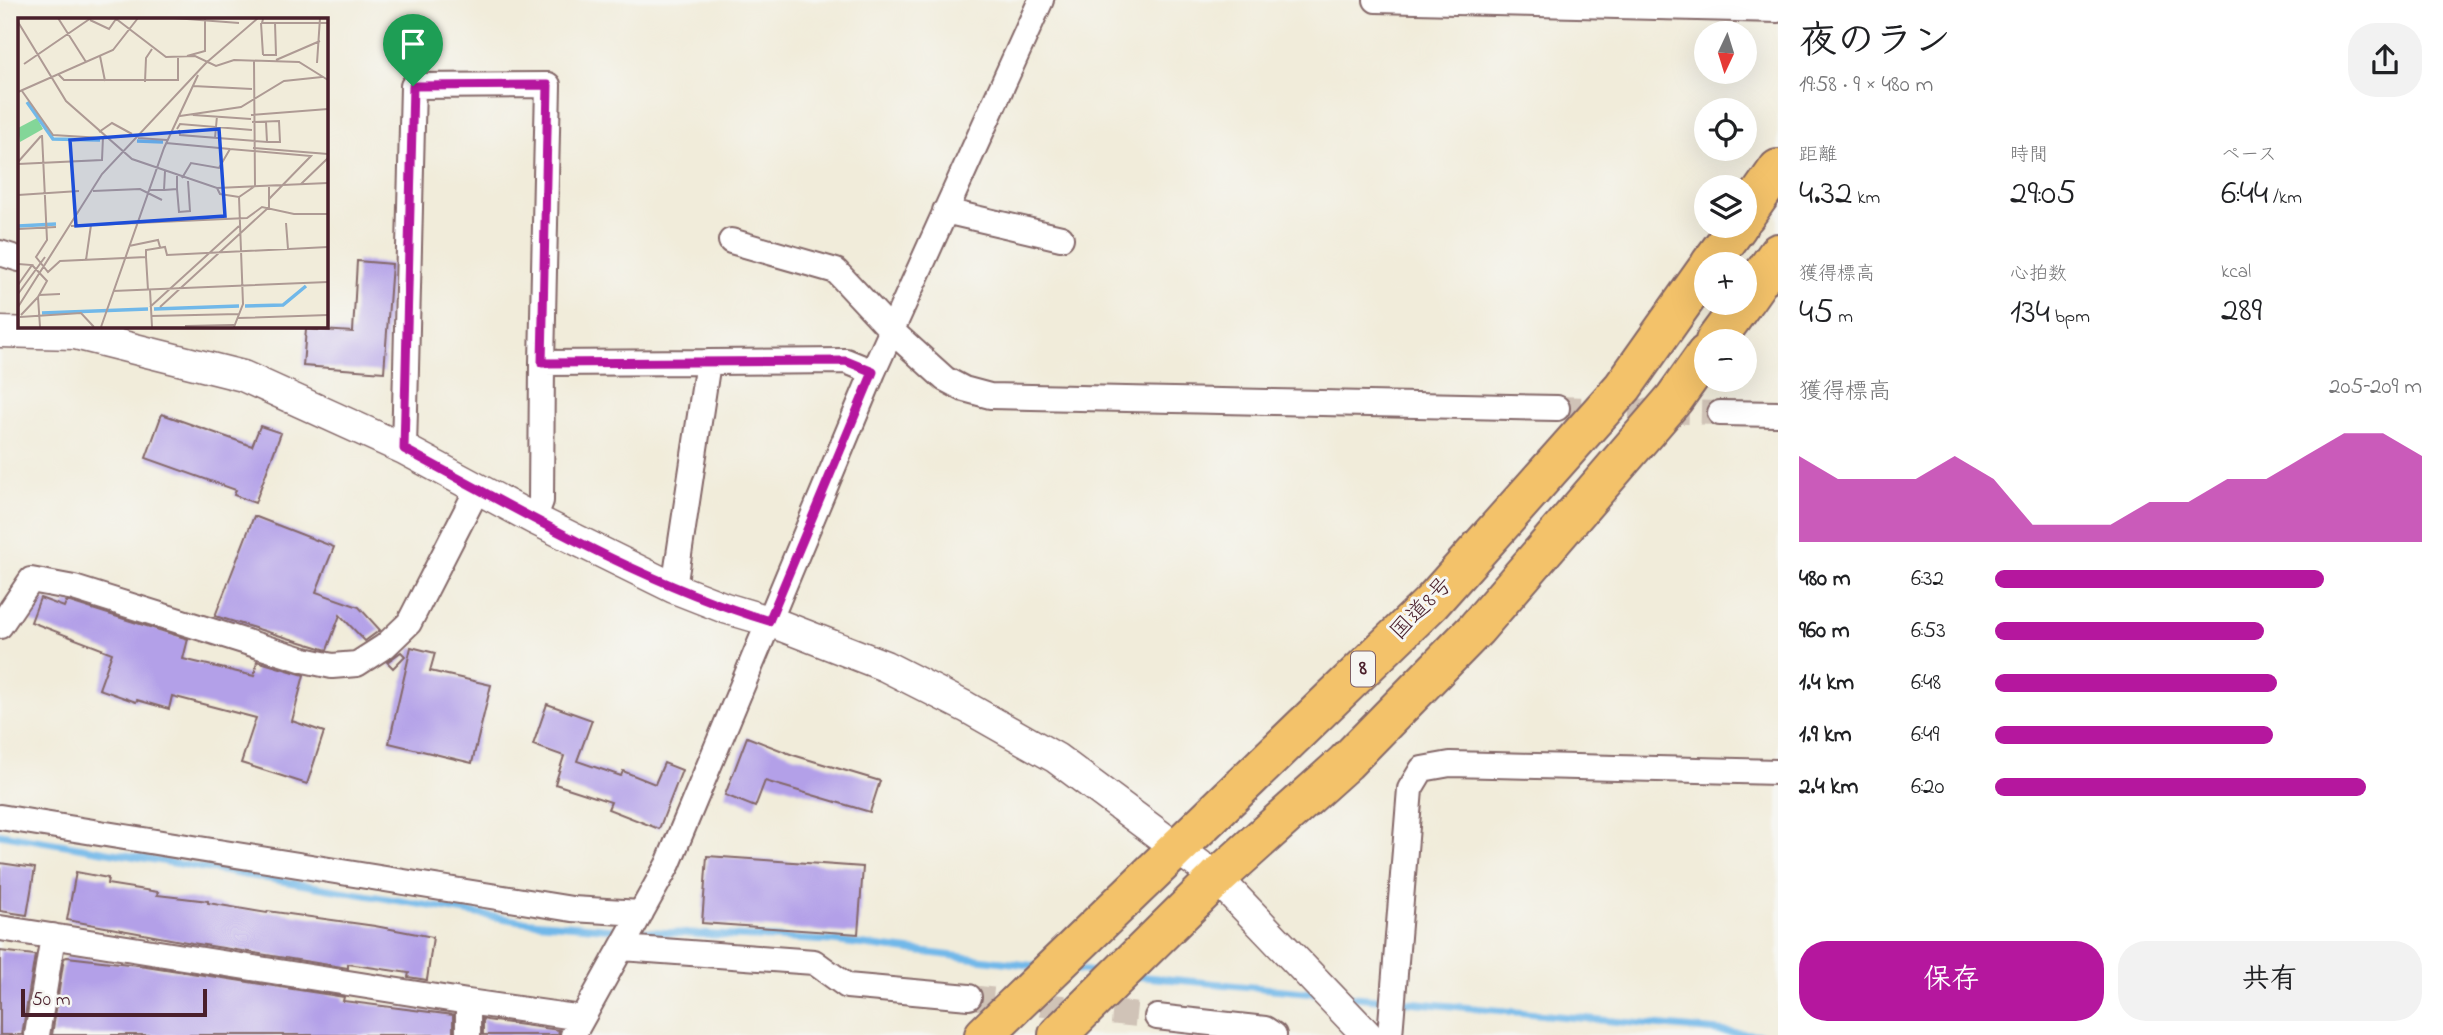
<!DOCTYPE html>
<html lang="ja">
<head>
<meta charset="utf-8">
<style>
	:root { --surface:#fff; --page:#f2f2f2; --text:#202124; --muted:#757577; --accent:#b5179e }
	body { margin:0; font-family:"Indie Flower","Klee One",sans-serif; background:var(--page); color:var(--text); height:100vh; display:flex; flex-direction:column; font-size:26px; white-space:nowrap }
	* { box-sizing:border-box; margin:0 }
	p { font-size:23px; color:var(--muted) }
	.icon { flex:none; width:38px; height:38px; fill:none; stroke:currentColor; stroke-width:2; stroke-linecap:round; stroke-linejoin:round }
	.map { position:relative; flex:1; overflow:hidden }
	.side { display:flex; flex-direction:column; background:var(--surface); width:665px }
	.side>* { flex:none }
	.needle { width:46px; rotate:184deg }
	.controls { position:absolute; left:1694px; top:21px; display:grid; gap:14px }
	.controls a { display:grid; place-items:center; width:63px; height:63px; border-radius:50%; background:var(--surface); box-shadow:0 7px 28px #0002; font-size:35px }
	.scale { position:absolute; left:21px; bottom:18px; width:186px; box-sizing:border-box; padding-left:7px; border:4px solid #4a1f2b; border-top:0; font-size:19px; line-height:24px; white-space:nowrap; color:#4a1f2b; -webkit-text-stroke:5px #f6f6f2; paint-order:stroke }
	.pin { position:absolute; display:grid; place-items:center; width:60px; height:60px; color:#fff; margin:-72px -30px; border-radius:50% 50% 50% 0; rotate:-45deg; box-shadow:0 0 7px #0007 }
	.pin .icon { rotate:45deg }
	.round { display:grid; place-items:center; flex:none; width:74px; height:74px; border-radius:28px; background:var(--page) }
	.head { display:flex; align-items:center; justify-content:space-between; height:119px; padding:0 21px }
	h1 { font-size:38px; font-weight:600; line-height:52px }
	.stats { display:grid; grid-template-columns:repeat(3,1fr); gap:10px; height:119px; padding:7px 21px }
	.stats div { display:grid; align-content:center }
	.stats b { font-size:35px; font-weight:600 }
	.stats small { font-size:19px; font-weight:400 }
	.stats p { font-size:19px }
	.chart { height:196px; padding:14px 21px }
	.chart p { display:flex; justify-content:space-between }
	.chart svg { width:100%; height:126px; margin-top:7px; fill:var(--accent); opacity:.7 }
	.cta { display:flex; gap:14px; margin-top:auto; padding:14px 21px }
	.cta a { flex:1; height:80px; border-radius:28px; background:var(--accent); color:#fff; font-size:28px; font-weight:600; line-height:80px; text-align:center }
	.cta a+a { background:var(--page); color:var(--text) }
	ul { padding:0 21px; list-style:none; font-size:23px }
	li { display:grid; grid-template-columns:112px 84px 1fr; align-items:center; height:52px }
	li i { height:18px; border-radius:9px; background:var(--accent) }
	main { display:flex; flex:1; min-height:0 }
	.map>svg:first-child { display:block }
</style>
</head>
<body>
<main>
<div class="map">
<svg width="1778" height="1035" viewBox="0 0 1778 1035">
	<rect width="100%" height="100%" fill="#f6f6f2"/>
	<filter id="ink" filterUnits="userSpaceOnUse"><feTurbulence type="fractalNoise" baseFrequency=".0143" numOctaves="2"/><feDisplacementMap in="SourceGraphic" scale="14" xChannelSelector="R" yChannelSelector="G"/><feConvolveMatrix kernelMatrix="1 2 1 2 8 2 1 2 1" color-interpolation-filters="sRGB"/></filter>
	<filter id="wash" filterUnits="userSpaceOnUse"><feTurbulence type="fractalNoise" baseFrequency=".00686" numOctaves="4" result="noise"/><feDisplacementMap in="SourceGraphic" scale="28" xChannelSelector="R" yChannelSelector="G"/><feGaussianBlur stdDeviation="1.57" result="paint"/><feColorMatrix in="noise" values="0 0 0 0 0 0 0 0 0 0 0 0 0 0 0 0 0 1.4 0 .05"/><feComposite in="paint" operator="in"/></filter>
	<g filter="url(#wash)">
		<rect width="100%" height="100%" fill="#f1ecda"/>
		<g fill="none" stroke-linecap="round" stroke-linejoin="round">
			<path stroke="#71b8e9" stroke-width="7" d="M0 834 520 921 625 930
				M637 931 832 941 1036 966
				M1069 969 1103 973
				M1135 976 1315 993
				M1344 996 1761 1035"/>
		</g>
		<g id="blocks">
			<path fill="#b3a0e8" d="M357 261 392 264 384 372 303 366 306 329 353 332Z
				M162 414 252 446 260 426 281 433 255 503 234 495 236 490 146 458Z
				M254 516 334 547 316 592 359 607 380 630 365 641 340 615 327 650 215 616Z
				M40 598 64 607 66 602H70L188 639 183 659 254 676 257 661 304 675 292 721 324 732 307 784 241 763 256 718 172 696 169 709 137 700 136 702 99 689 112 653 31 622Z
				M411 647 435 653 430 671 491 685 472 763 389 743Z
				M401 652 405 656 393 668 387 662Z
				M547 704 592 720 577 761 621 776 623 771 655 784 664 763 682 770 659 829 608 809 611 802 555 784 564 756 533 745Z
				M747 737 793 755 880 781 870 812 765 781 755 807 725 795Z
				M707 856 863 867 858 934 702 923Z
				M0 863 35 868 27 915 0 911Z
				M76 872 108 878 107 884 158 892 157 895 208 901V903L267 913 268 911 375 926 433 937 427 980 408 977 409 973 348 964V968L192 943 67 920Z
				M0 951 35 955 22 1035H0Z
				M67 957 146 966 344 997 343 1001 453 1015V1035H52L64 958Z
				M483 1019 487 1020 559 1030 558 1035H483Z"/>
		</g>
	</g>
	<g filter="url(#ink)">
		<use href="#blocks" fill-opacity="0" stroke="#846768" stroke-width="2"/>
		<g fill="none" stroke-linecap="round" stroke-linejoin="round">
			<path stroke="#d0c3b7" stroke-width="24" stroke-dasharray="24 12" stroke-linecap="butt" d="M1557 408 1720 413
				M969 997 1157 1017"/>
			<defs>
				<path id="minor" d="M1376 0 1778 10
					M945 211 1061 238
					M731 241 836 271 893 332 945 379 964 389 990 396 1557 408
					M0 253 19 259
					M1720 413 1778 414
					M404 449 413 86 548 85 542 363
					M534 519 541 501 542 363 708 362
					M674 588 708 362 846 361 873 372
					M0 626 31 580 74 588 304 660 332 666 357 664 385 646 409 623 478 488
					M0 817 572 909 641 913
					M0 928 468 1002V1035
					M622 948 814 962 847 986 969 997
					M468 1002 582 1018
					M1157 1017 1265 1029 1274 1035
					M37 1035 53 936
					M573 1035 668 864 873 372 1041 0
					M1390 1035 1410 789 1422 769 1450 764 1778 772"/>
				<path id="tertiary" d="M0 332 75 334 243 376 404 449 534 519 674 588 725 608 769 621 885 666 966 707 1056 758 1217 878 1367 1035"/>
				<path id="trunk" d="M1745 216 1778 169
					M1710 264 1738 226
					M1745 300 1778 253
					M1715 341 1743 303
					M984 1035 1431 603 1623 387 1706 270
					M1058 1035 1217 878 1346 762 1476 629 1674 399 1706 354"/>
			</defs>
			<use href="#minor" stroke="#846768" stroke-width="28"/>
			<use href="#tertiary" stroke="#846768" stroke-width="33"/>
			<use href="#trunk" stroke="#846768" stroke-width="42"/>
			<use href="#minor" stroke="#fff" stroke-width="24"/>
			<use href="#tertiary" stroke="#fff" stroke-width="30"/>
			<use href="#trunk" stroke="#f3c26a" stroke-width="38"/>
		</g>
	</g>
	<g fill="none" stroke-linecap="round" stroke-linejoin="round" filter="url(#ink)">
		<defs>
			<path id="route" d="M548 85 542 363 846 361 873 372 769 621C640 582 522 512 404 449L413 86Z"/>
		</defs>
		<use href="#route" stroke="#fff" stroke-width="14"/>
		<use href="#route" stroke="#b5179e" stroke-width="9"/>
	</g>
	<g text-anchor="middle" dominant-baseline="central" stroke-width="6" stroke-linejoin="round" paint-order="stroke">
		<rect fill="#f6f6f2" stroke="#7e6067" stroke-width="2" x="1351" y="651.5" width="24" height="35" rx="5"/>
		<g font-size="21" font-weight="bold" fill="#4a1f2b">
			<text x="1363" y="669">8</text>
		</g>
		<g font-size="23" fill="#4a1f2b" stroke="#f6f6f2">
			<text transform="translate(1422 609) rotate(-46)">国道8号</text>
		</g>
	</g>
	<g transform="translate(18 18)">
		<rect width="310" height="310" fill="#f1ecda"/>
		<path d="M19 100 25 111 2 124 0 110Z" fill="#83d698"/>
		<path fill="none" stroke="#71b8e9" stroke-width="3.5" d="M9 84 35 121 82 122M119 123 145 124M0 208 38 206M227 288 265 287 288 268M136 291 221 288M24 295 130 291"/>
		<path fill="none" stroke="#ae9a94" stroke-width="2" d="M40 0 68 44M97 0 148 39 177 38 198 48 216 42 281 44 310 62M156 0 221 5M245 1 244 5H310M72 2 91 11 98 1M0 4 48 83 114 141 199 170 310 165M243 5 245 37M245 37H258L257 5M82 38 87 63M169 38 187 33V0M160 40V63M258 42 302 23M299 45 302 0M6 46 73 0M40 56 46 62H159M127 64 128 40 134 31M175 68 234 71M4 73 35 117 84 120M0 74 95 32 120 0M175 97 233 101M233 97 310 91M162 98 223 89 266 63 304 59M234 104 261 103 262 124H249M159 111 162 106 234 112M161 112 162 117 249 124 248 104M81 114 94 105 114 116M24 117 29 222 18 239 30 254 42 243 128 239V232L147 229 149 237 310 229M120 120 149 122M197 120 199 98M148 125 212 131M235 130 310 136M0 144 23 118M0 146 84 142 85 119M164 160 173 145 201 150 212 131 293 138 251 181M283 166 310 140M199 170 202 176 221 179 237 168 236 43M159 171 161 194 172 193 170 163M132 172H146L147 153M146 172 159 171V158M75 173 122 171 144 182M0 177 61 173M268 205 270 231M53 208 229 200 244 189 276 196H310M0 211 38 209M111 228 140 222 142 229M128 239 130 272M68 242 73 207M0 246 14 247 0 267M14 247 29 263 20 279 22 309M132 272 134 309M95 273 310 264M0 276 27 239M21 277 42 276M0 289 84 156 188 45 240 0M132 289 221 208M142 289 251 189V168M3 297 20 279M133 298 221 296M2 299 63 295 76 309M220 300 310 297M167 308 216 307M83 309 146 130 180 57M216 309 225 286 221 179"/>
		<path fill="#1d4ed8" fill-opacity="0.15" stroke="#1d4ed8" stroke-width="3.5" d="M201 111 207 198 58 208 52 122Z"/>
		<rect width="310" height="310" fill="none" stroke="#4a1f2b" stroke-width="3.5"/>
	</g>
</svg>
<div class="controls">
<a><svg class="needle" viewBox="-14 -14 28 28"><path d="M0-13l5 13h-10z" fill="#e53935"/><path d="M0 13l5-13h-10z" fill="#757577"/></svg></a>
<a><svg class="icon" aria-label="locate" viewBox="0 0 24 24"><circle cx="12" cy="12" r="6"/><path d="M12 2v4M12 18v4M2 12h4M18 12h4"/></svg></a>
<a><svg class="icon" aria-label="layers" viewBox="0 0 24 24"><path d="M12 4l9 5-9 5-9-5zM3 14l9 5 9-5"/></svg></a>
<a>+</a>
<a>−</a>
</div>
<div class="scale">50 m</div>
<div class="pin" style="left:413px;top:86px;background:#1e9e55"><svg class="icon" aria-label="arrive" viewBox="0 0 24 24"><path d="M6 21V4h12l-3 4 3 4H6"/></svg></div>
</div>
<section class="side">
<div class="head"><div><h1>夜のラン</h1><p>19:58 · 9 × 480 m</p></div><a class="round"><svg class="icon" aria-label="share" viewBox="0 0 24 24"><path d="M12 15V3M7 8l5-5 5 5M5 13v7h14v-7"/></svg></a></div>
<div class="stats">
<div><p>距離</p><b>4.32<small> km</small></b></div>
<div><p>時間</p><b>29:05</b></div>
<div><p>ペース</p><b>6:44<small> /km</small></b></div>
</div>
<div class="stats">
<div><p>獲得標高</p><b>45<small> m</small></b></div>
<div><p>心拍数</p><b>134<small> bpm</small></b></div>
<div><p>kcal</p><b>289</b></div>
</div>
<div class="chart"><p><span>獲得標高</span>205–209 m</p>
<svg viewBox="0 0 160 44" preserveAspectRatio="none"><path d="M0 44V14L10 22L20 22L30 22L40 14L50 22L60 38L70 38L80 38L90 30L100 30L110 22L120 22L130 14L140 6L150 6L160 14V44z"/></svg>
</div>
<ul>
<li><b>480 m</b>6:32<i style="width:77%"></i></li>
<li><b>960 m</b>6:53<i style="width:63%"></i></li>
<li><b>1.4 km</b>6:48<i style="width:66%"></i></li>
<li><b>1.9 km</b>6:49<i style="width:65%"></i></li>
<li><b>2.4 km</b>6:20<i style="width:87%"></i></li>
</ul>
<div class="cta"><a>保存</a><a>共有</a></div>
</section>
</main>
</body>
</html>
